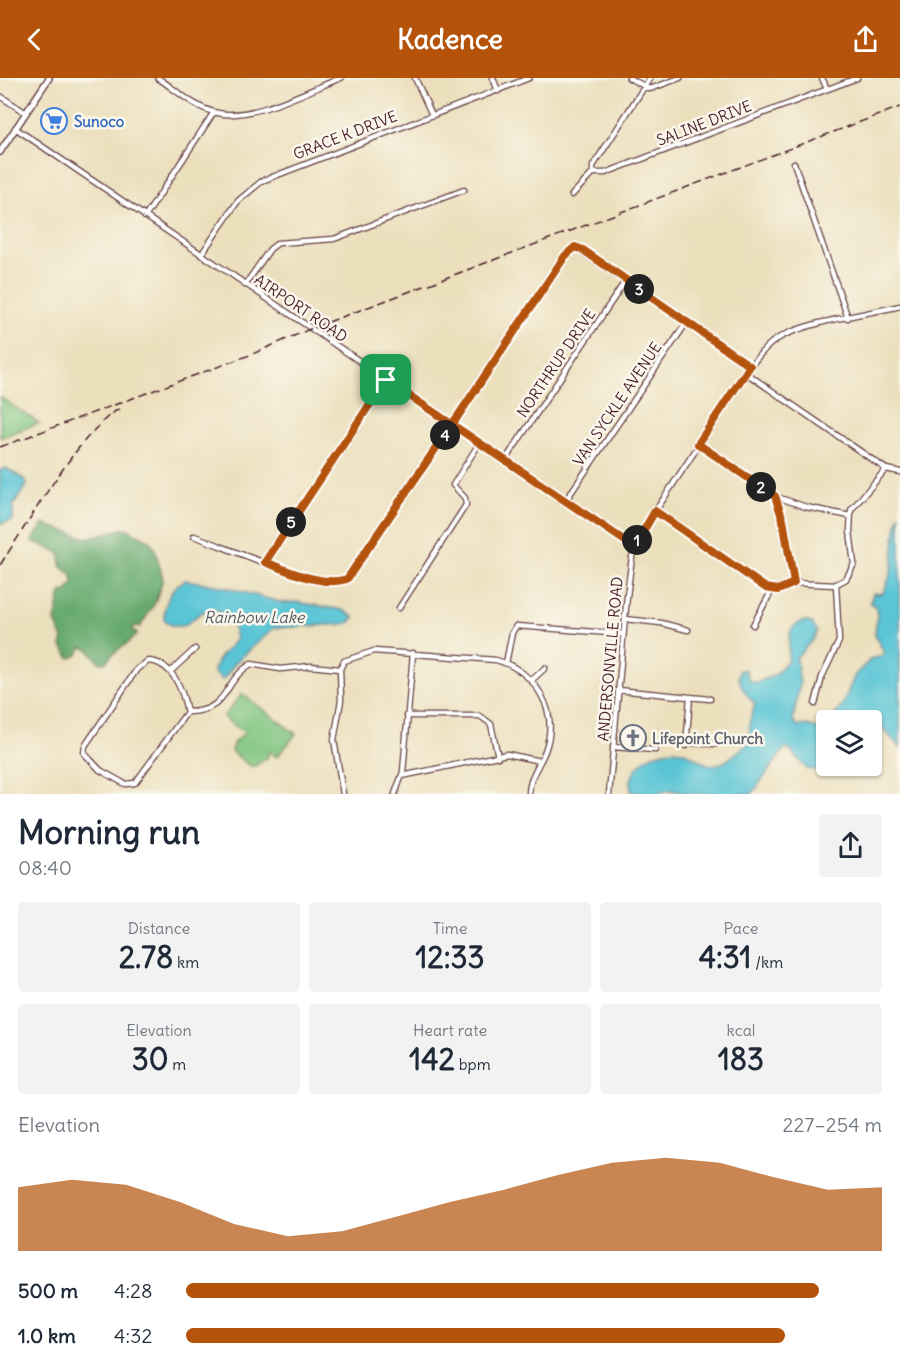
<!DOCTYPE html>
<html lang="en">
<head>
<meta charset="utf-8">
<style>
	:root { --surface:#fff; --page:#f2f2f3; --text:#1f2937; --muted:#747a83; --accent:#b45309 }
	body { margin:0; font-family:Delius,sans-serif; background:var(--page); color:var(--text); height:100vh; display:flex; flex-direction:column; font-size:22px; white-space:nowrap }
	* { box-sizing:border-box; margin:0 }
	p { font-size:20px; color:var(--muted) }
	.icon { flex:none; width:33px; height:33px; fill:none; stroke:currentColor; stroke-width:2; stroke-linecap:round; stroke-linejoin:round }
	.map { position:relative; height:716px; overflow:hidden }
	.panel { display:flex; flex-direction:column; background:var(--surface); flex:1 }
	.panel>* { flex:none }
	.controls { position:absolute; left:816px; top:632px; display:grid; gap:12px }
	.controls a { display:grid; place-items:center; width:66px; height:66px; border-radius:6px; background:var(--surface); box-shadow:0 2px 4px #0004; font-size:30px }
	.pin { position:absolute; display:grid; place-items:center; width:51px; height:51px; color:#fff; margin:-26px; border-radius:12px; box-shadow:0 3px 9px #0006 }
	.km { position:absolute; width:30px; height:30px; margin:-15px; border-radius:50%; background:#222; color:#fff; font-size:16px; line-height:30px; text-align:center }
	.round { display:grid; place-items:center; flex:none; width:63px; height:63px; border-radius:6px; background:var(--page) }
	.head { display:flex; align-items:center; justify-content:space-between; height:102px; padding:0 18px }
	h1 { font-size:33px; font-weight:700; line-height:45px }
	.metrics { display:grid; grid-template-columns:repeat(3,1fr); gap:9px; height:102px; padding:6px 18px }
	.metrics div { display:grid; align-content:center; border-radius:6px; background:var(--page); text-align:center }
	.metrics b { font-size:30px; font-weight:700 }
	.metrics small { font-size:16px; font-weight:400 }
	.metrics p { font-size:16px }
	.chart { height:168px; padding:12px 18px }
	.chart p { display:flex; justify-content:space-between }
	.chart svg { width:100%; height:108px; margin-top:6px; fill:var(--accent); opacity:.7 }
	ul { padding:0 18px; list-style:none; font-size:20px }
	li { display:grid; grid-template-columns:96px 72px 1fr; align-items:center; height:45px }
	li i { height:15px; border-radius:8px; background:var(--accent) }
	header { display:flex; justify-content:space-between; align-items:center; height:78px; padding:0 18px; background:var(--accent); color:#fff; font-size:27px; font-weight:700 }
	.map>svg:first-child { display:block }
</style>
</head>
<body>
<header><svg class="icon" aria-label="back" viewBox="0 0 24 24"><path d="M15 5l-7 7 7 7"/></svg>Kadence<svg class="icon" aria-label="share" viewBox="0 0 24 24"><path d="M12 15V3M7 8l5-5 5 5M5 13v7h14v-7"/></svg></header>
<div class="map">
<svg width="900" height="716" viewBox="0 0 900 716">
	<rect width="100%" height="100%" fill="#fbf7ec"/>
	<filter id="ink" filterUnits="userSpaceOnUse"><feTurbulence type="fractalNoise" baseFrequency=".0167" numOctaves="2"/><feDisplacementMap in="SourceGraphic" scale="12" xChannelSelector="R" yChannelSelector="G"/><feConvolveMatrix kernelMatrix="1 2 1 2 8 2 1 2 1" color-interpolation-filters="sRGB"/></filter>
	<filter id="wash" filterUnits="userSpaceOnUse"><feTurbulence type="fractalNoise" baseFrequency=".008" numOctaves="4" result="noise"/><feDisplacementMap in="SourceGraphic" scale="24" xChannelSelector="R" yChannelSelector="G"/><feGaussianBlur stdDeviation="1.35" result="paint"/><feColorMatrix in="noise" values="0 0 0 0 0 0 0 0 0 0 0 0 0 0 0 0 0 1.4 0 .05"/><feComposite in="paint" operator="in"/></filter>
	<g filter="url(#wash)">
		<rect width="100%" height="100%" fill="#ebdfbc"/>
		<path fill="#81c580" stroke="#667256" stroke-width="1.5" d="M0 319 39 345 0 360Z
			M242 616 296 656 277 679 269 673 267 680 255 688H250L231 673 234 664 245 655 223 639Z"/>
		<path fill="#68aa6e" stroke="#59644c" stroke-width="1.5" d="M43 446 86 460 126 450 149 462 155 471 163 501 155 525 140 549 135 548 132 551 137 556C127 568 115 571 106 584L100 585 88 571 81 569 78 577 70 580 61 567 63 561 55 543 61 515 67 514 73 506 72 498 61 488 60 475 32 463Z"/>
		<path fill="#5ac5d5" stroke="#527280" stroke-width="1.5" d="M6 390 24 401 27 407 13 428V442L0 446V392Z
			M900 436V670L873 639 868 642H831L842 628 855 597 871 581 885 577 875 557 877 536 875 528 870 525 873 515 882 516C900 484 889 467 900 436Z
			M186 502 220 508 284 525 296 524 343 532 354 539 350 544 344 546 274 550 236 584 223 602 214 595C215 579 228 573 236 561L231 540C193 515 196 560 167 545L164 540C165 524 171 508 186 502Z
			M804 543 812 545 817 553 813 561 796 580 800 605 793 642 798 648 807 647 819 652 826 647V687H831L821 692 807 691 791 673 785 670 752 716H690L671 712 654 716 631 714C626 687 658 668 681 673 692 675 701 687 714 687 727 686 739 672 749 664L750 642 755 626C747 618 737 606 739 593L745 591 749 602 755 605 775 597 788 582C790 566 784 549 804 543Z"/>
	</g>
	<g filter="url(#ink)">
		<g fill="none" stroke-linecap="round" stroke-linejoin="round">
			<defs>
				<path id="minor" d="M158 0C176 12 196 31 218 35 252 43 309 12 341 0
					M415 0 432 37
					M493 0 498 13
					M629 0 650 11 680 0
					M822 0 827 11
					M0 18 26 35
					M15 50 634 469
					M794 85 848 240
					M593 95H605L857 0
					M593 95V88L650 0
					M572 117 593 95
					M145 139 214 34
					M201 177 238 123 262 103 529 0
					M245 207 270 171 278 165 334 161 464 112
					M746 295 886 391
					M698 366 777 419 806 429 850 438
					M506 381 626 202
					M775 418 783 443 794 505
					M566 422 687 244
					M655 433 757 505 772 512
					M194 458C226 469 318 511 347 501L565 178 575 169 751 288
					M265 484 386 302
					M399 530 466 427 465 420 453 407 480 364
					M625 541 661 545 688 552
					M753 547 772 512 794 505 835 507 846 501 854 486 850 453 851 432 886 391 900 394
					M148 583C173 584 183 613 187 634L135 705 125 706 100 692 84 675 85 668 137 591Z
					M506 585 512 555 516 548 623 556
					M170 594 195 571
					M531 603 545 590
					M618 612 710 621
					M815 626 822 599 839 563 836 506
					M187 634C230 634 222 603 251 586L280 591 311 588 340 591
					M407 638H480L491 646 498 679
					M686 665 716 666
					M686 668 690 619
					M613 669 655 672
					M402 698 507 676 540 683
					M343 716 334 662 341 622 340 591 344 583 374 573 496 582C536 593 560 633 545 673 539 688 529 699 529 716
					M395 716 403 694 413 575
					M609 716 627 518 632 479 639 458 751 288C758 278 766 268 777 261 804 244 867 236 900 228"/>
				<path id="major" d="M0 74 49 0"/>
			</defs>
			<use href="#minor" stroke="#623c41" stroke-width="7"/>
			<use href="#major" stroke="#623c41" stroke-width="8"/>
			<use href="#minor" stroke="#fff" stroke-width="4.5"/>
			<use href="#major" stroke="#fff" stroke-width="5"/>
			<path stroke="#4a1f2b" stroke-width="1.5" stroke-dasharray="9 4.5" stroke-linecap="butt" d="M0 369 250 277 310 251 900 29
				M0 487C27 447 80 353 119 331"/>
		</g>
	</g>
	<g fill="none" stroke-linecap="round" stroke-linejoin="round" filter="url(#ink)">
		<defs>
			<path id="route" d="M386 302 634 469 655 433 766 510 778 512 794 505 783 442 775 418 698 366 750 288 583 172 575 169 565 178 456 341 453 345 347 501C322 509 289 493 265 484L386 302"/>
		</defs>
		<use href="#route" stroke="#fff" stroke-width="12"/>
		<use href="#route" stroke="#b45309" stroke-width="8"/>
	</g>
	<defs>
		<symbol id="supermarket-ring" viewBox="-11 -11 22 22"><circle r="9.5" fill="#fbf7ec" stroke="#3f7fe0" stroke-width="1.5"/><path d="M-6-5.5h2.5l.6 2H6L4.5 2H-2.5L-4.4-4H-6ZM-1.5 3.2a1.3 1.3 0 1 0 .1 0ZM3 3.2a1.3 1.3 0 1 0 .1 0Z" fill="#3f7fe0"/></symbol>
		<symbol id="church-ring" viewBox="-11 -11 22 22"><circle r="9.5" fill="#fbf7ec" stroke="#6b7280" stroke-width="1.5"/><path d="M-1.2-6h2.4v3.5h3.3v2.4h-3.3V6h-2.4V-.1h-3.3v-2.4h3.3Z" fill="#6b7280"/></symbol>
	</defs>
	<g fill-rule="evenodd">
		<use href="#supermarket-ring" x="39" y="28" width="30" height="30"/>
		<use href="#church-ring" x="618" y="645" width="30" height="30"/>
	</g>
	<g text-anchor="middle" dominant-baseline="central" stroke-width="5" stroke-linejoin="round" paint-order="stroke">
		<g font-size="15" font-weight="bold" fill="#366cbe" stroke="#fbf7ec" text-anchor="start">
			<text x="74" y="43">Sunoco</text>
		</g>
		<g font-size="15" fill="#4a1f2b" stroke="#fbf7ec">
			<text transform="translate(704 45) rotate(-21)">SALINE DRIVE</text>
			<text transform="translate(345 57) rotate(-21)">GRACE K DRIVE</text>
			<text transform="translate(301 230) rotate(34)">AIRPORT ROAD</text>
			<text transform="translate(556 285) rotate(-56)">NORTHRUP DRIVE</text>
			<text transform="translate(617 326) rotate(-56)">VAN SYCKLE AVENUE</text>
			<text transform="translate(610 581) rotate(-85)">ANDERSONVILLE ROAD</text>
		</g>
		<g font-size="15" font-weight="bold" fill="#5b616d" stroke="#fbf7ec" text-anchor="start">
			<text x="652" y="660">Lifepoint Church</text>
		</g>
		<g font-size="16" font-style="italic" fill="#505966" stroke="#fbf7ec">
			<text x="254" y="539">Rainbow Lake</text>
		</g>
	</g>
</svg>
<div class="controls">
<a><svg class="icon" aria-label="layers" viewBox="0 0 24 24"><path d="M12 4l9 5-9 5-9-5zM3 14l9 5 9-5"/></svg></a>
</div>
<div class="pin" style="left:386px;top:302px;background:#1e9e55"><svg class="icon" aria-label="arrive" viewBox="0 0 24 24"><path d="M6 21V4h12l-3 4 3 4H6"/></svg></div>
<b class="km" style="left:637px;top:462px">1</b>
<b class="km" style="left:761px;top:409px">2</b>
<b class="km" style="left:639px;top:211px">3</b>
<b class="km" style="left:445px;top:357px">4</b>
<b class="km" style="left:291px;top:444px">5</b>
</div>
<section class="panel">
<div class="head"><div><h1>Morning run</h1><p>08:40</p></div><a class="round"><svg class="icon" aria-label="share" viewBox="0 0 24 24"><path d="M12 15V3M7 8l5-5 5 5M5 13v7h14v-7"/></svg></a></div>
<div class="metrics">
<div><p>Distance</p><b>2.78<small> km</small></b></div>
<div><p>Time</p><b>12:33</b></div>
<div><p>Pace</p><b>4:31<small> /km</small></b></div>
</div>
<div class="metrics">
<div><p>Elevation</p><b>30<small> m</small></b></div>
<div><p>Heart rate</p><b>142<small> bpm</small></b></div>
<div><p>kcal</p><b>183</b></div>
</div>
<div class="chart"><p><span>Elevation</span>227–254 m</p>
<svg viewBox="0 0 160 44" preserveAspectRatio="none"><path d="M0 44V18L10 15L20 17L30 24L40 33L50 38L60 36L70 30L80 24L90 19L100 13L110 8L120 6L130 8L140 14L150 19L160 18V44z"/></svg>
</div>
<ul>
<li><b>500 m</b>4:28<i style="width:91%"></i></li>
<li><b>1.0 km</b>4:32<i style="width:86%"></i></li>
</ul>
</section>
</body>
</html>
